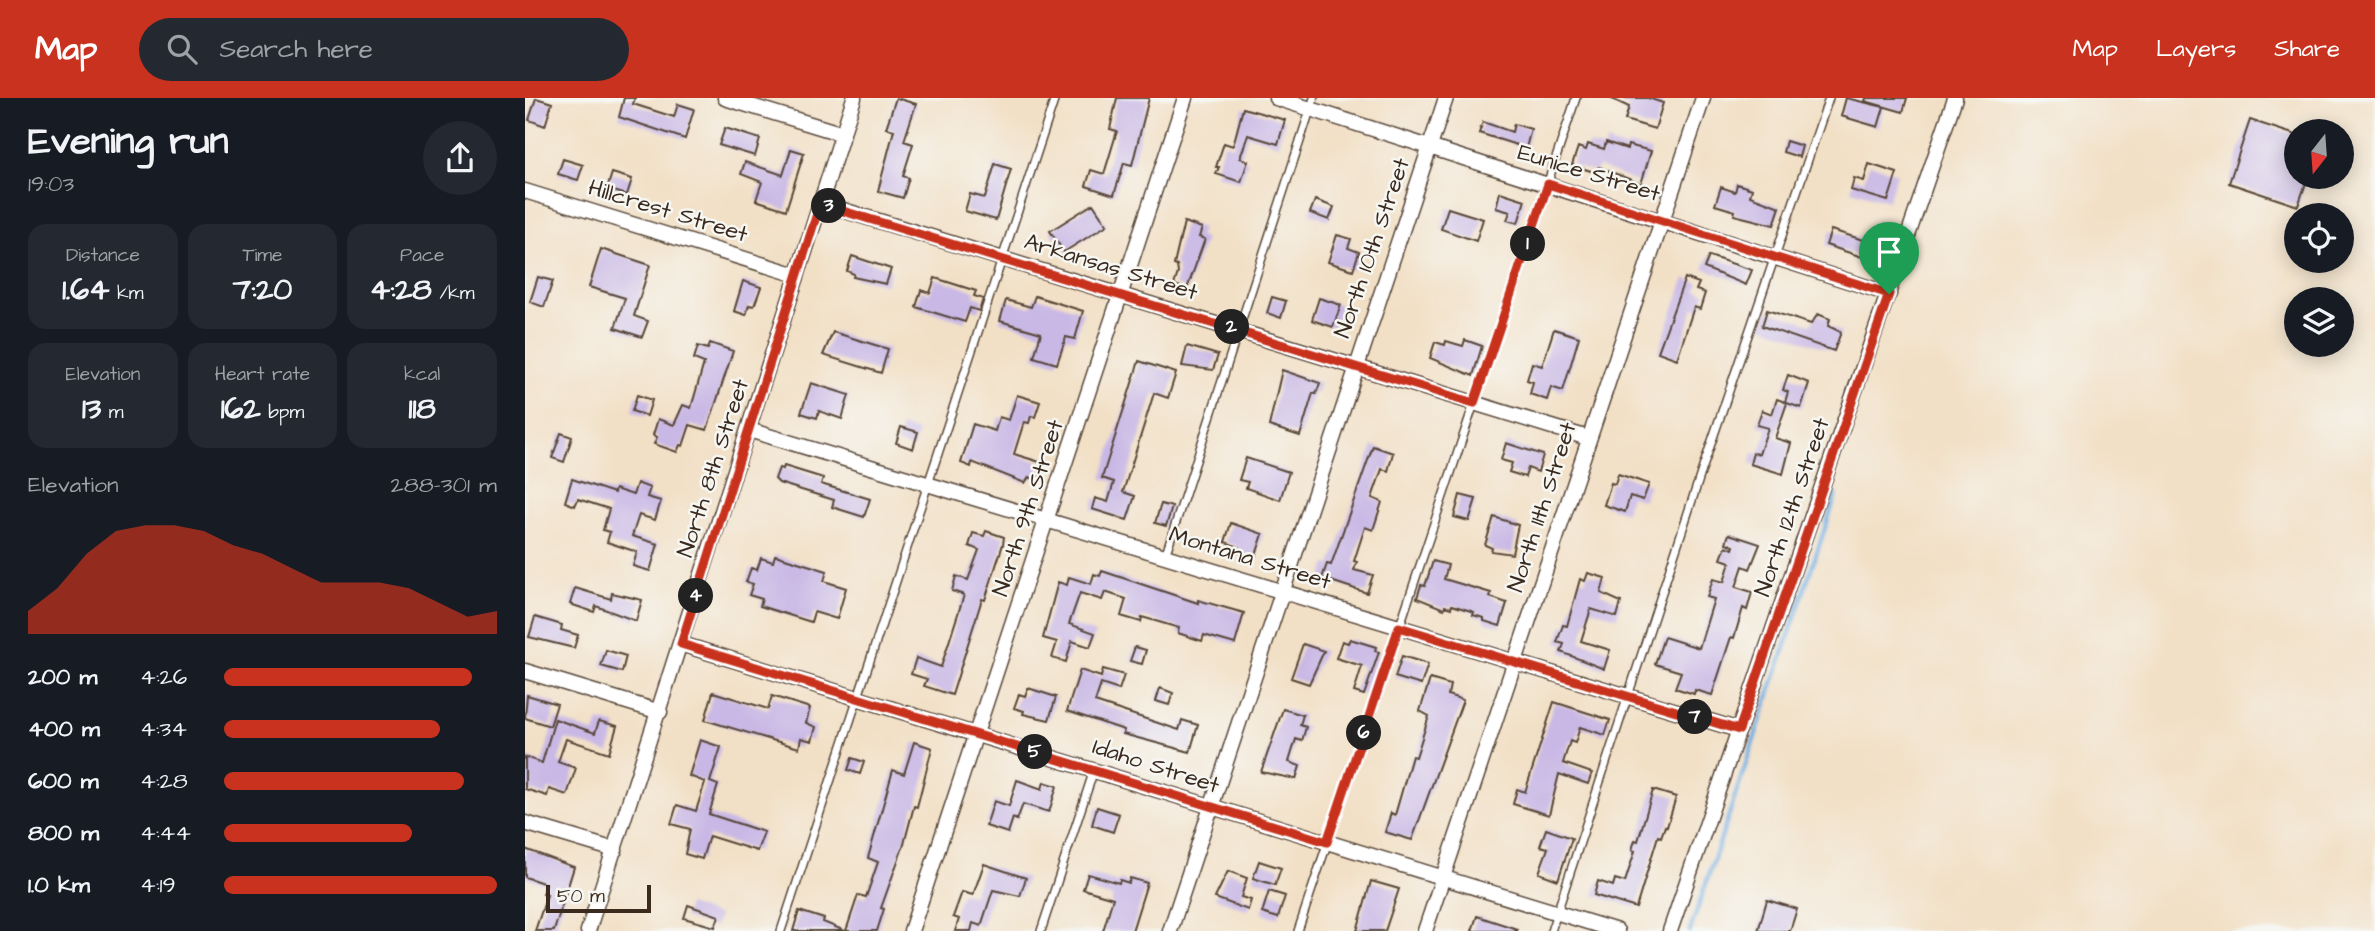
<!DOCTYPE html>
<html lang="en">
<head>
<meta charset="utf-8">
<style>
	:root { --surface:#171b24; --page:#242831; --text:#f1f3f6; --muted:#9ea1a6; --accent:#c8321e }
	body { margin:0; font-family:"Architects Daughter",sans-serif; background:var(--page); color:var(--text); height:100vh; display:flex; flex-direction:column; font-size:26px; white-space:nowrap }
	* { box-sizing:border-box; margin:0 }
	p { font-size:23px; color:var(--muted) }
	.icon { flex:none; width:38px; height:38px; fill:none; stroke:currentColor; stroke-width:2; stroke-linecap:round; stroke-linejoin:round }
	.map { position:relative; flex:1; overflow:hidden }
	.drawer { display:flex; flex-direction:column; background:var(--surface); width:525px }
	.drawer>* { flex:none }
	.needle { width:46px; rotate:197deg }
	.tools { position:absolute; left:1759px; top:21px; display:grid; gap:14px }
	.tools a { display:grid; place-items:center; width:70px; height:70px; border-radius:50%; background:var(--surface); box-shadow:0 4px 18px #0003; font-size:35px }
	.scale { position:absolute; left:21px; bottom:18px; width:105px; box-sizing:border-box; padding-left:7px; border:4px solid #3b2a1e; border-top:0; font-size:19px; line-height:24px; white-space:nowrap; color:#3b2a1e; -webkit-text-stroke:5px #f6f6f2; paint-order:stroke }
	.pin { position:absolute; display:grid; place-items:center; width:60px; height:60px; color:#fff; margin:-72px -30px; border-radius:50% 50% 50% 0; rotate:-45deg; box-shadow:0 0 7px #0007 }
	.pin .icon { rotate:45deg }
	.km { position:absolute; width:35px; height:35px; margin:-18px; border-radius:50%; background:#222; color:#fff; font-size:19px; line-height:35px; text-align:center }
	.round { display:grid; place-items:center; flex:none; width:74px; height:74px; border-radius:37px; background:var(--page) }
	.headline { display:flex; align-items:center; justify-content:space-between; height:119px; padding:0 28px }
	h1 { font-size:38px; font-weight:700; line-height:52px }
	.figures { display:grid; grid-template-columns:repeat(3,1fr); gap:10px; height:119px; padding:7px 28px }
	.figures div { display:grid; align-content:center; border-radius:18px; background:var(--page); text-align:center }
	.figures b { font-size:30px; font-weight:700 }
	.figures small { font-size:19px; font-weight:400 }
	.figures p { font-size:19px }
	.chart { height:196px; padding:14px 28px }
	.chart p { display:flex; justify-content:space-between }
	.chart svg { width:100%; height:126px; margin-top:7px; fill:var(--accent); opacity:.7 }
	ul { padding:0 28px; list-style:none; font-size:23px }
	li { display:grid; grid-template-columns:112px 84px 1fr; align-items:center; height:52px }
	li i { height:18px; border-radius:9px; background:var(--accent) }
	header { display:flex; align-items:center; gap:42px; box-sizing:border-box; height:98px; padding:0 35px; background:var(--accent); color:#fff }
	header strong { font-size:33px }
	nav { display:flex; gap:38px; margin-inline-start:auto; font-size:24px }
	.search { width:490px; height:63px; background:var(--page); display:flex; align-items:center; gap:18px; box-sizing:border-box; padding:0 24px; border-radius:38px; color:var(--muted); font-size:26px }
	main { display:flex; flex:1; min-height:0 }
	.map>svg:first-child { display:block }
</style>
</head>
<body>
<header>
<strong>Map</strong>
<div class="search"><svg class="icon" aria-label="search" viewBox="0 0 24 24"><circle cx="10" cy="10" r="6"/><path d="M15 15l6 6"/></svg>Search here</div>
<nav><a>Map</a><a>Layers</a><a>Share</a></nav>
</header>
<main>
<section class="drawer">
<div class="headline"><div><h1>Evening run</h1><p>19:03</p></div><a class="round"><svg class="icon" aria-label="share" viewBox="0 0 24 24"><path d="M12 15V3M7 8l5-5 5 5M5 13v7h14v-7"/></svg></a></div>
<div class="figures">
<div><p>Distance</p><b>1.64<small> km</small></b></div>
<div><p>Time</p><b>7:20</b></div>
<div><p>Pace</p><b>4:28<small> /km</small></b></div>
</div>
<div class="figures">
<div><p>Elevation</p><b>13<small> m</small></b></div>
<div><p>Heart rate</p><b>162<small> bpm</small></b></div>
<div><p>kcal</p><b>118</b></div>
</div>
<div class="chart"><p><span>Elevation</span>288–301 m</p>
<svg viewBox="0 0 160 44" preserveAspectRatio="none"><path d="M0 44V36L10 28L20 16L30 8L40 6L50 6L60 8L70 13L80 16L90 21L100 26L110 26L120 26L130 28L140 33L150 38L160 36V44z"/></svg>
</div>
<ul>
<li><b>200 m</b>4:26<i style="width:91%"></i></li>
<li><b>400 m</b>4:34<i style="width:79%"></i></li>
<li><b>600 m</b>4:28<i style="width:88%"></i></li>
<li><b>800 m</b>4:44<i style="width:69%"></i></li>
<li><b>1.0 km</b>4:19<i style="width:100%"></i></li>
</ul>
</section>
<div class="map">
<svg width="1850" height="833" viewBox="0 0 1850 833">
	<rect width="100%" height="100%" fill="#f6f6f2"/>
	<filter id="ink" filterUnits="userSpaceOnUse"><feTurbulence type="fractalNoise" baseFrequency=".0143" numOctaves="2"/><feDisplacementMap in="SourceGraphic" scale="14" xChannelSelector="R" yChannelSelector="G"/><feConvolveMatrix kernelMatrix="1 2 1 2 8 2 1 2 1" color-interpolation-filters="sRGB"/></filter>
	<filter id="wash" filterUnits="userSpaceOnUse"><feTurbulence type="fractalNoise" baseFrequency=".00686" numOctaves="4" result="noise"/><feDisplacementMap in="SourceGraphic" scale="28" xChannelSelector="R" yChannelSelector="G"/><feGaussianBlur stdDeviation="1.57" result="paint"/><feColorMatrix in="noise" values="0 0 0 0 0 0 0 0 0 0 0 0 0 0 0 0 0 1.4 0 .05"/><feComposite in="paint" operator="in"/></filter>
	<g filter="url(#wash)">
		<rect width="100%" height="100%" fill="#f2e0c6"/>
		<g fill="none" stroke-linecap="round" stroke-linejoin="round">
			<path stroke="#6eade1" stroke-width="4.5" d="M1165 833 1311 397"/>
		</g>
		<g id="blocks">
			<path fill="#c9b8e5" d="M11 0 27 5 20 28 4 22Z
				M99 0H110L108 6 149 19 153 6 169 11 160 41 94 19Z
				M371 0 391 6 379 43 388 46 378 78 384 80 378 100 353 93 369 32 361 30Z
				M592 0H624L607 67 599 65 589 97 561 88 566 72 579 76 592 33 585 31Z
				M1085 0H1123L1138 5 1130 31 1100 22 1104 9Z
				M1321 0 1359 9 1353 29 1316 18Z
				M1341 0H1382L1378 14 1340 3Z
				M718 10 760 22 753 46 723 37 715 60 723 63 716 84 691 76 694 69H691L699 45 708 48Z
				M1725 22 1771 37V79H1783L1773 108 1704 85Z
				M958 24 987 34 989 26 1006 31 1001 50 954 35Z
				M200 30 235 41 230 58 194 47Z
				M1261 43 1277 48 1274 59 1258 54Z
				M1081 44 1102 51 1103 47 1126 53 1116 86 1074 69 1069 74 1047 67 1053 49 1061 52 1063 46 1079 51Z
				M266 51 279 55 261 112 231 102 237 84 216 76 220 64 258 77Z
				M38 61 58 67 53 82 33 76Z
				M470 66 486 71 471 122 440 113 445 96 460 100Z
				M1344 66 1372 75 1363 103 1326 92 1329 80 1339 83Z
				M87 75 107 81 102 97 82 91Z
				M1212 86 1227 91 1225 98 1255 109 1249 127 1209 117 1210 113 1190 107 1196 89 1210 94Z
				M975 94 1000 102 993 125 982 122 985 114 971 110Z
				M790 102 809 109 804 122 785 115Z
				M568 106 582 127 539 154 525 133Z
				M923 110 958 121 951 143 916 131Z
				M659 124 677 130 674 139 680 141 662 191 649 187 653 175 652 168 649 167Z
				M1306 132 1345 144 1340 160 1301 147Z
				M812 137 826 141 823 150 834 154 828 172 803 164Z
				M76 151 125 167 109 218 123 223 117 239 90 230 100 200 64 189Z
				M327 158 366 171 361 186 328 179 329 176 322 173Z
				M1184 158 1227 172 1221 187 1179 170Z
				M13 179 28 183 19 209 5 204Z
				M410 180 451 193 449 198 458 201 454 213 445 210 440 224 391 209 396 192 405 195Z
				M1160 180 1174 185 1171 192 1180 195 1175 211 1169 209 1152 261 1133 254Z
				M218 183 236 189 229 208 224 207 221 217 209 213Z
				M510 198 558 213 550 241 541 239 532 266 509 259 516 235 475 223 481 202 506 209Z
				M747 199 761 203 756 220 742 215Z
				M794 200 816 207 808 229 787 222Z
				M1242 212 1286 226 1293 216 1305 221 1303 228 1316 234 1309 253 1237 228Z
				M1029 231 1054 239 1038 293 1026 289 1022 302 1005 296 1008 284 1002 282 1007 265 1017 268Z
				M308 234 363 251 356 275 298 257Z
				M940 242 957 248 948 278 905 260 910 244 920 247 921 243 938 248Z
				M185 245 208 253 182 332 165 327 158 348 155 347 152 354 129 346 132 339 128 337 133 321 149 327 158 307 166 310 179 265 169 261 173 248 183 251Z
				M662 248 693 257 688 272 657 268Z
				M614 263 651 275 643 300 629 295 598 394 610 398 602 422 567 411 570 400 583 404 589 384 577 380Z
				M757 272 795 285 791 296 788 295 775 338 744 328Z
				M1263 277 1284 285 1276 310 1262 305 1250 340 1266 345 1258 376 1225 366 1228 355 1234 356 1243 330 1232 327 1237 312 1247 316 1252 301 1260 304 1263 294 1258 292Z
				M286 285 324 297 317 321 294 313 292 320 276 315Z
				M112 297 127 302 122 318 107 313Z
				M492 297 515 304 510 319 506 318 504 325 499 324 489 356 518 365 512 382 504 379 500 385 447 364 446 369 436 365 448 326 470 333 474 319 484 322Z
				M376 329 393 334 388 351 371 345Z
				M36 335 47 339 39 364 27 360Z
				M981 345 1018 357 1013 374 1003 370 1000 379 984 374 987 365 976 362Z
				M848 348 868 355 863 373 857 371 847 400 857 404 848 432 840 429 829 463 832 464 829 472 848 477 842 495 797 480 802 466 806 467Z
				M721 360 764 374 755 402 721 390 723 384 714 382Z
				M259 368 298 380 296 386 345 401 339 419 307 409 309 402 254 385 250 381 254 370 258 371Z
				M1093 376 1124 386 1118 402 1105 398 1100 414 1079 407 1086 385 1090 386Z
				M47 381 89 395 90 391 108 397 112 385 125 390 122 399 136 403 130 422 114 417 107 438 133 446 125 473 108 468 112 454 82 444 85 434 78 432 84 411 53 401 50 408 40 404Z
				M935 397 951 401 944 423 929 419Z
				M636 406 647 409 641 428 630 425Z
				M969 419 993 427 987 456 966 453 967 450 960 447Z
				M706 425 738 436 730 460 712 454 714 449 700 444Z
				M461 433 479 439 478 446 460 502 457 501 427 597 399 588 402 581 386 576 391 560 416 569 439 497 427 493 431 478 443 482 454 452 444 448 448 435 459 438Z
				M1204 436 1235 446 1225 471 1218 468 1211 489 1227 494 1222 512 1218 510 1209 540 1206 539 1187 597 1170 592 1169 596 1150 590 1156 574 1130 566 1139 539 1174 550 1189 501 1182 499 1188 481 1199 484 1205 464 1196 461 1201 448 1208 451 1209 448 1201 445Z
				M250 457 302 473 299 483 321 490 312 521 289 514 286 524 235 508 237 501 224 497 228 486 221 484 226 470 232 472 236 460 248 464Z
				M908 463 923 467 919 481 966 495 965 499 982 505 975 528 959 523V520L948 517 949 514 927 507 926 510 920 508 919 511 892 500 896 487 900 488Z
				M577 473 673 505V502L719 515 710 546 679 537 677 543 653 535 654 530 617 519 616 524 596 518 601 501 580 494 577 502 555 495 544 526 570 535 565 549 547 543 541 564 527 560 532 544 518 540 533 484 542 487 544 479 566 486 569 476 575 478Z
				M1063 475 1080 480 1076 495 1096 504 1092 519 1066 511 1056 543 1085 552 1079 571 1036 554 1039 546 1032 544 1038 527 1042 528 1055 481 1060 483Z
				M50 490 86 501 87 495 117 502 111 523 71 508 69 514 45 506Z
				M10 519 37 527 36 532 53 537 49 550 4 539Z
				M825 541 851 549 850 553 854 554 839 597 829 594 837 568 811 560 817 543 823 545Z
				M778 546 799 553 784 586 766 580Z
				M610 549 621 552 617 566 605 563Z
				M81 552 101 558 97 574 76 568Z
				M877 558 903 566 896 587 870 579Z
				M578 571 599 577 594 592 576 586 570 604 654 632 657 622 673 627 665 654 598 636 599 632 542 613 555 572 576 579Z
				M905 581 925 587 923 597 938 602 887 742 860 734 866 715 870 717 887 658 891 659 904 618 895 613Z
				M503 590 531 599 524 622 498 616 499 613 489 610 494 596 500 598Z
				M635 590 648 595 644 607 631 603Z
				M188 594 243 611 247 598 285 610 281 625 291 629 287 643 276 640 274 650 180 622Z
				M2 597 32 606 25 628 0 620Z
				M1029 604 1085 622 1080 637 1055 629 1050 645 1045 643 1038 665 1067 675 1063 686 1034 676 1024 717 988 706 992 691 1000 694Z
				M758 611 778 617 775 627 781 629 777 643 771 641 764 664 775 668 771 681 736 674Z
				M30 621 70 635 74 623 92 628 84 655 41 641 33 664 51 670 42 697 24 691 22 698 0 691V659L17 665Z
				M175 642 196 649 185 684 193 687 184 716 239 734 232 753 184 738 177 761 160 756 165 731 146 726 152 707 171 713 180 684 164 678Z
				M389 644 407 650 392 709 389 708 379 746 356 810 359 811 352 833H321L333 797 341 799 353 764 343 760 368 672 379 676Z
				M327 660 339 664 335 676 323 672Z
				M492 682 517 691 519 684 532 688 524 714 498 706 492 722 488 720 483 735 461 728 469 703 484 708Z
				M1128 692 1151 699 1142 729 1140 728 1136 739 1133 738 1111 810 1069 797 1073 783 1088 788 1090 781 1100 784 1110 753 1107 752 1110 742 1113 743Z
				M572 709 594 716 588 734 567 727Z
				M1021 731 1047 740 1033 782 1014 775 1023 750 1015 748Z
				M0 751 49 769 29 833H10L22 797 18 796 21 786 0 779Z
				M734 763 756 770 750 787 728 780Z
				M459 766 501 780 495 798 468 792 456 828 448 825 446 833H430L434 821 428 819 437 794 448 797Z
				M703 773 722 780 716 799 726 802 723 812 690 800Z
				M563 776 594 785 595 782 604 785 605 780 622 785 607 833H578L588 800 558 791Z
				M846 783 874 791 860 833H832Z
				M744 793 760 798 753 820 737 815Z
				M1242 802 1272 811 1265 833H1233Z
				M163 807 194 818 190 829 159 820Z
				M274 813 299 821 298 824 320 833H268Z
				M952 818 992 831V833H947Z"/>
		</g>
	</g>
	<g filter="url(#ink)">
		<use href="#blocks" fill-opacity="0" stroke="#564537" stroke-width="2"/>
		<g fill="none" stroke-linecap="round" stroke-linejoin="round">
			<defs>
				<path id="service" d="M640 458 789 0
					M256 833 530 0
					M516 833 569 672
					M773 833 1051 0
					M1026 833 1176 375 1304 0"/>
				<path id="minor" d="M200 0 318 36
					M751 0 1364 196
					M0 93 272 177
					M295 105 1063 340
					M224 332 1214 632
					M156 546 1092 833
					M0 573 135 614
					M0 725 90 752
					M63 833 329 0
					M386 833 660 0
					M645 833 921 0
					M900 833 1178 0
					M1145 833 1430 0"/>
			</defs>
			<use href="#service" stroke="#564537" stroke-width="10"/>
			<use href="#minor" stroke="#564537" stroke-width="17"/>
			<use href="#service" stroke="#fff" stroke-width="7"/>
			<use href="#minor" stroke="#fff" stroke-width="14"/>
		</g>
	</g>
	<g fill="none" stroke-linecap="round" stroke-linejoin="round" filter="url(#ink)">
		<defs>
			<path id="route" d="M1023 86 1364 196 1214 632 874 529 802 744 156 546 295 106 949 305Z"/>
		</defs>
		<use href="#route" stroke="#fff" stroke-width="14"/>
		<use href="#route" stroke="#c8321e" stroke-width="9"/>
	</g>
	<g text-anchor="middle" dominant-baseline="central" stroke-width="5" stroke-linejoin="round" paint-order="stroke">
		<g font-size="23" fill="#3b2a1e" stroke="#f6f6f2">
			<text transform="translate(1064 75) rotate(17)">Eunice Street</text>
			<text transform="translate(143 113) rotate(17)">Hillcrest Street</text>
			<text transform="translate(847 150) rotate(-71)">North 10th Street</text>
			<text transform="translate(586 169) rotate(17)">Arkansas Street</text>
			<text transform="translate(188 370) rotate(-72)">North 8th Street</text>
			<text transform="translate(1017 409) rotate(-72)">North 11th Street</text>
			<text transform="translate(1267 409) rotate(-71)">North 12th Street</text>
			<text transform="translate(503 410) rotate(-72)">North 9th Street</text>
			<text transform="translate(725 460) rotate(17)">Montana Street</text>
			<text transform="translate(631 668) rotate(18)">Idaho Street</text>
		</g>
	</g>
</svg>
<div class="tools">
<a><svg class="needle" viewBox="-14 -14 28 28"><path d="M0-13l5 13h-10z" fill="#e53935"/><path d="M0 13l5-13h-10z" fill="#9ea1a6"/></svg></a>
<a><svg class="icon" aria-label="locate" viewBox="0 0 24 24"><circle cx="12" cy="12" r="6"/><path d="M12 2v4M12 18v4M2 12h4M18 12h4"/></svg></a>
<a><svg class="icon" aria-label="layers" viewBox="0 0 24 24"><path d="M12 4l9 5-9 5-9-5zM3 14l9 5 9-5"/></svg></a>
</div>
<div class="scale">50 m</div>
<div class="pin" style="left:1364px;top:196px;background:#1e9e55"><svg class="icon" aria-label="arrive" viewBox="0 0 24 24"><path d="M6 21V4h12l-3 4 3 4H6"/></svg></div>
<b class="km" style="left:1003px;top:146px">1</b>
<b class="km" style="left:707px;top:229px">2</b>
<b class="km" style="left:304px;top:108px">3</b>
<b class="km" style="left:171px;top:498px">4</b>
<b class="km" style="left:510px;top:654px">5</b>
<b class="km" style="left:839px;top:635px">6</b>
<b class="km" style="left:1170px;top:619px">7</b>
</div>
</main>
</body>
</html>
